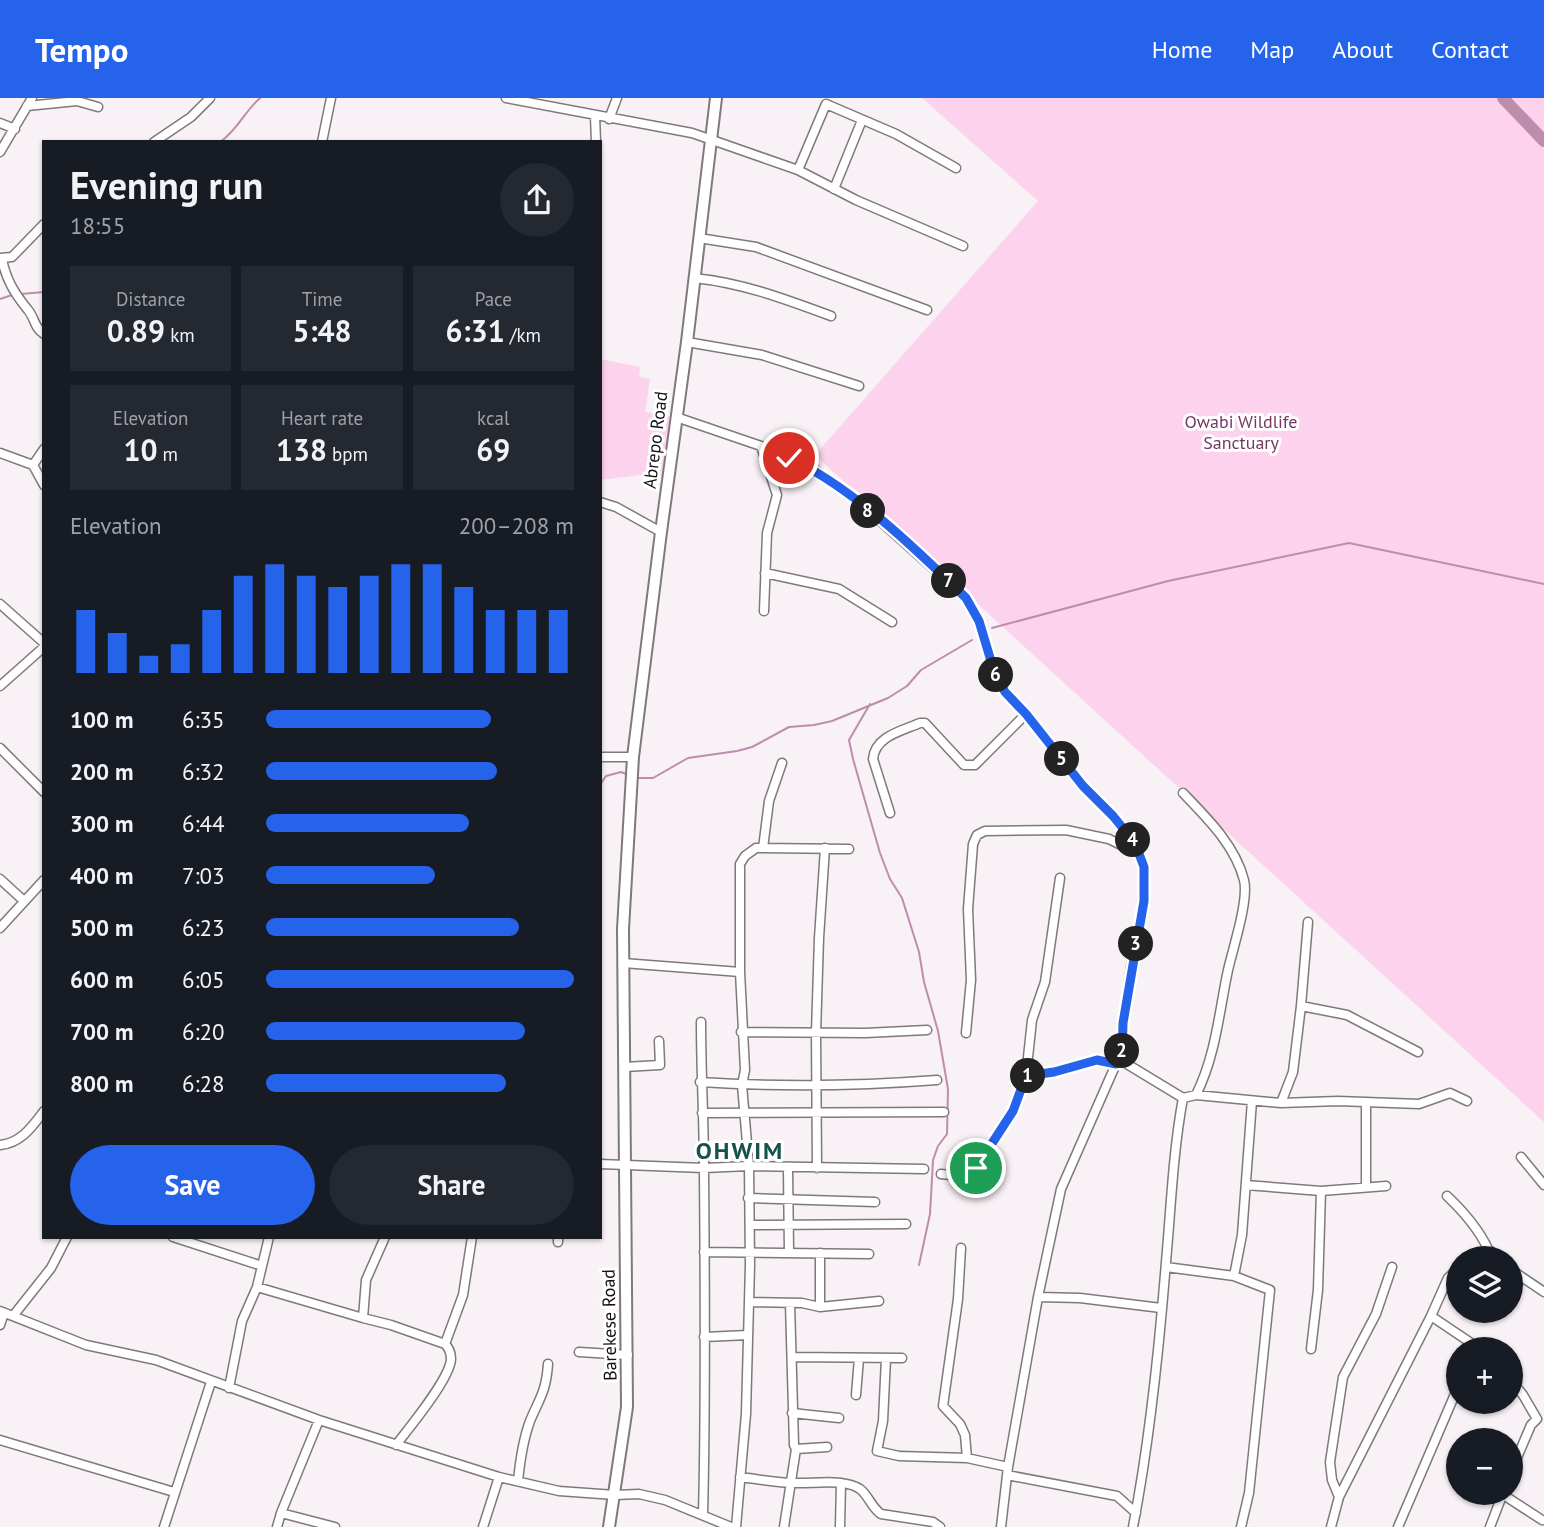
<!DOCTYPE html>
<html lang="en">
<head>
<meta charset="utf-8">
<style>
	:root { --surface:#171b24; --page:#242831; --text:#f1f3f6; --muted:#9ea1a6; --accent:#2563eb }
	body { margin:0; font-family:"PT Sans",sans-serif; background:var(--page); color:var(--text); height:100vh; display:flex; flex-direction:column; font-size:26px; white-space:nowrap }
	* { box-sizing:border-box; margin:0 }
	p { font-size:23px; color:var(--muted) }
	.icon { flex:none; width:38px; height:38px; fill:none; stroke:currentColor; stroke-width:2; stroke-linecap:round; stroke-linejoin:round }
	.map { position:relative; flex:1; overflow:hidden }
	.sheet { position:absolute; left:42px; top:42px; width:560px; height:1099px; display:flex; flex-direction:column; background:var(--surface); border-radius:0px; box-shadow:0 2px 5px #0004 }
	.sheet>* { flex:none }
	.controls { position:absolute; left:1446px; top:1148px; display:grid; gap:14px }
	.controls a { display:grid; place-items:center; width:77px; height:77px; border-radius:50%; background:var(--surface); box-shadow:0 2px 5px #0004; font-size:35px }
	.pin { position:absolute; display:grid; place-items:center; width:60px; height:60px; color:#fff; margin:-30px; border:4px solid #fff; border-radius:50%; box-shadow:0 2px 7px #0007 }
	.km { position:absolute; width:35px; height:35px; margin:-18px; border-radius:50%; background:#222; color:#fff; font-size:19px; line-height:35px; text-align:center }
	.round { display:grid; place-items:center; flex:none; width:74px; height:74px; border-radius:37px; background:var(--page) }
	.summary { display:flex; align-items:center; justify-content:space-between; height:119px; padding:0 28px }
	h1 { font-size:38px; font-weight:800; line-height:52px }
	.metrics { display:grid; grid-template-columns:repeat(3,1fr); gap:10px; height:119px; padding:7px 28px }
	.metrics div { display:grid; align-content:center; border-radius:0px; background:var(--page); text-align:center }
	.metrics b { font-size:30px; font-weight:800 }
	.metrics small { font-size:19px; font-weight:400 }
	.metrics p { font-size:19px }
	.chart { height:196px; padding:14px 28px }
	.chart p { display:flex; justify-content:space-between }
	.chart svg { width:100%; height:126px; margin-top:7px; stroke:var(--accent); stroke-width:6 }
	.cta { display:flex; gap:14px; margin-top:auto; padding:14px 28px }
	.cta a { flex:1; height:80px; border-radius:42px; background:var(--accent); color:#fff; font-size:28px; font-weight:800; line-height:80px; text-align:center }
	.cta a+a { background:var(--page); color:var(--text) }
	ul { padding:0 28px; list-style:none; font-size:23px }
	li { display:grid; grid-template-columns:112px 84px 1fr; align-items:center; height:52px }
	li i { height:18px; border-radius:9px; background:var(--accent) }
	header { display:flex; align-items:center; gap:42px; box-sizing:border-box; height:98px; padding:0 35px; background:var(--accent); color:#fff }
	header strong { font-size:33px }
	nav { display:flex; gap:38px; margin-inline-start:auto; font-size:24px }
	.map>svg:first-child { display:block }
</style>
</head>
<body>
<header>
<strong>Tempo</strong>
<nav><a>Home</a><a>Map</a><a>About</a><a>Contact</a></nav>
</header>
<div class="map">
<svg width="1544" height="1429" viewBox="0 0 1544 1429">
	<rect width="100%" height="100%" fill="#f8f1f5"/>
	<path fill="#fcd2ec" d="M922 0H1544V1024L815 357 1038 103Z
		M600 261 640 269 639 279 650 281 645 314 670 318 662 378 649 376 600 382Z"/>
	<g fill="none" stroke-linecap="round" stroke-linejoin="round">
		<path stroke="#be8dac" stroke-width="2" d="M220 44C237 33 244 14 260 0
			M21 196 44 194
			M0 201 12 197
			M992 530 1168 483 1349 445 1544 486
			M870 606 849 642 853 661 880 755 890 781 902 800 919 854 924 884 938 933 948 991 947 1036 938 1048 933 1062 930 1116 919 1167
			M637 680H653L688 660 737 653 752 649 789 629 814 627 832 623 888 600 907 588 921 572 972 542
			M600 687 606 678 621 674 629 677"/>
		<path stroke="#be8dac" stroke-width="12" d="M1503 0 1544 43"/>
		<defs>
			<path id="minor" d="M506 0 692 35 798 72 856 102 963 148
				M27 8 77 3 98 9
				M595 18 596 44
				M609 21 617 0
				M0 25 15 31
				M154 44 191 19 210 0
				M322 44 331 0
				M0 54 32 0
				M798 72 826 6 896 36 956 70
				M834 91 862 22
				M699 140 756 149 927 212
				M0 160 12 159 44 126
				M2 161C6 182 15 196 28 212 35 220 34 230 44 236
				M694 180C743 185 785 201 831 218
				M687 244 762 257 859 288
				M676 319 761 348 816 372 869 413 966 500 979 523 994 573 1005 594 1026 616 1083 688 1113 718 1135 745 1144 769 1145 803 1131 869 1123 925 1122 963
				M761 348 777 397 767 435 764 513
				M44 351 33 367 44 387
				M0 355 33 367
				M600 404 616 409 661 434
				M765 475 839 491 892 524
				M0 506 44 545
				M0 588 44 549
				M0 650 44 694
				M600 659H633
				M1183 695C1207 720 1235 747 1244 782 1249 802 1233 850 1228 872 1219 914 1216 957 1196 997
				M890 715 873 661C875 638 902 633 920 625H925L964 667H975L1026 616
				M763 750 769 703 782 665
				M1060 780 1045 884 1032 922 1026 978 1054 974 1097 962 1116 966 1122 963 1183 1000
				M0 781 24 803
				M0 830 44 782
				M623 865 740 874
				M1301 908 1308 824
				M701 924C701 974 704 1024 704 1074 705 1188 706 1302 703 1416
				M741 934 865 935 927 932
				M966 935 971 882 968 811 973 746 977 737 985 733 1066 732 1109 741 1139 756
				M624 969 660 967 659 943
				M700 984C779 989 858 988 937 982
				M1366 1004V1088
				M1281 1005 1338 1003 1419 1006 1450 995 1467 1003
				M702 1015 944 1014
				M0 1047C21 1045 32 1029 44 1013
				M1521 1059 1544 1087
				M600 1066 704 1070 749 1068 924 1071
				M817 1070 816 935 819 840 825 750
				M788 1071 789 1155
				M941 1076 968 1079 972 1077 1013 1013 1026 978
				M1246 1087 1321 1093 1386 1088
				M1447 1098C1464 1114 1478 1130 1488 1151
				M748 1100 875 1104
				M750 1127 906 1126
				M173 1139 262 1168
				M385 1139 366 1182 363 1220 391 1227 445 1246C449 1250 451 1254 451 1261 450 1281 409 1330 396 1347
				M558 1144V1139
				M961 1150 958 1201 943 1308 960 1326 965 1337 967 1360
				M704 1154 869 1156
				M820 1155V1209
				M1472 1160 1488 1151 1499 1160
				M1166 1169 1234 1178 1270 1192 1249 1395 1241 1429
				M1458 1171 1448 1180 1431 1218 1480 1251
				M1510 1171 1544 1194
				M1234 1178 1242 1137 1252 1003
				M257 1189 363 1220
				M1038 1199 1080 1200 1161 1210
				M749 1204 802 1205 820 1209 879 1203
				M790 1205 794 1347 796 1351
				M0 1213 86 1247 156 1262 319 1322 499 1379 559 1393 615 1397 639 1396 665 1402 731 1429
				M13 1218 51 1170 67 1139
				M0 1227 4 1215
				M704 1239 748 1237
				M445 1246 463 1197 472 1139
				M1311 1251 1318 1192 1321 1093
				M579 1254 628 1257
				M792 1259 902 1260
				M886 1260 883 1323 877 1353 899 1358 967 1360 1008 1369
				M1510 1281 1523 1297 1537 1321 1531 1327 1510 1376
				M229 1290 242 1223 257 1189 269 1139
				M856 1297 859 1260
				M792 1315 839 1320
				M0 1342 174 1394
				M1007 1377 1117 1398 1136 1415
				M740 1379C758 1381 776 1385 795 1385 813 1386 844 1380 860 1391 869 1398 871 1409 881 1416L933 1424 940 1429
				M518 1383C520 1363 523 1342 530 1323 540 1299 546 1294 548 1266
				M1502 1396 1542 1422
				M1339 1399 1332 1382 1330 1364 1343 1279 1376 1216 1392 1169
				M281 1415 335 1429
				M164 1429 211 1284
				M277 1429 281 1415 319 1322
				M483 1429 499 1379
				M736 1429 746 1316 750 1167 749 1068 742 987 745 972 740 874V766L745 758 756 750 849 751
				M784 1429 796 1351 827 1349
				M840 1429 841 1385
				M1001 1429 1008 1369 1038 1199 1061 1091 1116 966
				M1133 1429C1150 1342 1159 1252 1166 1164 1171 1109 1173 1054 1183 1000L1196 997 1281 1005 1293 974 1301 908 1347 917 1418 954
				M1331 1429 1339 1399 1431 1218
				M1398 1429 1458 1289
				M1490 1429 1503 1395"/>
			<path id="secondary" d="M609 1429 627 1309 623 831 633 659 661 434 687 244 716 0"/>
		</defs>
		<use href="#minor" stroke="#7f797c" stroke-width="11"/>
		<use href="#secondary" stroke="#7f797c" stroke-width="14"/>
		<use href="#minor" stroke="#fff" stroke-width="8"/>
		<use href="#secondary" stroke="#fff" stroke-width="10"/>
	</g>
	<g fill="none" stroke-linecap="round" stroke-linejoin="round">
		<defs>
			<path id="route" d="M789 360C851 388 917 452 966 500L979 523 994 573 1005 594 1026 616 1083 688 1113 718 1135 745 1144 769V803L1123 925 1122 963 1116 966 1097 962 1054 974 1026 978 1013 1013 976 1070"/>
		</defs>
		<use href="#route" stroke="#fff" stroke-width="14"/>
		<use href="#route" stroke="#2563eb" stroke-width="9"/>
	</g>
	<g text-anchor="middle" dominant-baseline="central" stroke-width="6" stroke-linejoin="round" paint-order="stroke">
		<g font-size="18" fill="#763862" stroke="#fff">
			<text x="1241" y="323">Owabi Wildlife<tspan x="1241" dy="21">Sanctuary</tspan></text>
		</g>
		<g font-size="18" fill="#131113" stroke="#fff">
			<text transform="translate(655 342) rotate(-83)">Abrepo Road</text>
			<text transform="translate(609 1227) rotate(-91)">Barekese Road</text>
		</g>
		<g font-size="24" font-weight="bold" letter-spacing="2" fill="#16524f" stroke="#fff">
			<text x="740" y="1052">OHWIM</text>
		</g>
	</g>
</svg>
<div class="controls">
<a><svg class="icon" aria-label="layers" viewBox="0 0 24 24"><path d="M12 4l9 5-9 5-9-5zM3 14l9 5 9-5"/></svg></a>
<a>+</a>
<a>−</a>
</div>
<div class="pin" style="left:976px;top:1070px;background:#1e9e55"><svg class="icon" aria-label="arrive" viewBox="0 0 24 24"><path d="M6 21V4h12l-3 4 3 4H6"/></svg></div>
<div class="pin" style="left:789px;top:360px;background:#d93025"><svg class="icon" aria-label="check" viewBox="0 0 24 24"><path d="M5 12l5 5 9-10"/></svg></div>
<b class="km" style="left:1028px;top:978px">1</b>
<b class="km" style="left:1122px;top:953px">2</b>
<b class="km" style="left:1136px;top:846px">3</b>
<b class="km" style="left:1133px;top:742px">4</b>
<b class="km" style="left:1062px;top:661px">5</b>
<b class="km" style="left:996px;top:577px">6</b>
<b class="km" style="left:949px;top:483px">7</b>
<b class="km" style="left:868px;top:413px">8</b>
<section class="sheet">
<div class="summary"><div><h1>Evening run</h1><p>18:55</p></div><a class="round"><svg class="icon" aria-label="share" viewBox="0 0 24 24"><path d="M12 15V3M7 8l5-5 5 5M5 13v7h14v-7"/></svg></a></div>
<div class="metrics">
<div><p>Distance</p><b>0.89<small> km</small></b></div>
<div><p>Time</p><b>5:48</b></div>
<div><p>Pace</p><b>6:31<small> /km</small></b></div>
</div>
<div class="metrics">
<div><p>Elevation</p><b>10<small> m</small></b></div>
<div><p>Heart rate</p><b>138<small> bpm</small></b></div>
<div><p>kcal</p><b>69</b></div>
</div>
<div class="chart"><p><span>Elevation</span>200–208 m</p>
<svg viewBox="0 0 160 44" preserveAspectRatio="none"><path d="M5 44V22M15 44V30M25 44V38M35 44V34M45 44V22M55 44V10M65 44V6M75 44V10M85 44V14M95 44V10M105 44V6M115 44V6M125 44V14M135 44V22M145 44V22M155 44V22"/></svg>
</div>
<ul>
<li><b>100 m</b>6:35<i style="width:73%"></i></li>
<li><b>200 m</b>6:32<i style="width:75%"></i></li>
<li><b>300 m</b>6:44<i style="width:66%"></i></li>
<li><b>400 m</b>7:03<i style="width:55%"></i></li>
<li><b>500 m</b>6:23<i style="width:82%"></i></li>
<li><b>600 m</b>6:05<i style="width:100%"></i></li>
<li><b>700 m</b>6:20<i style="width:84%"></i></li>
<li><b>800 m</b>6:28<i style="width:78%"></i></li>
</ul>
<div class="cta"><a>Save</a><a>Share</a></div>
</section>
</div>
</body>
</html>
